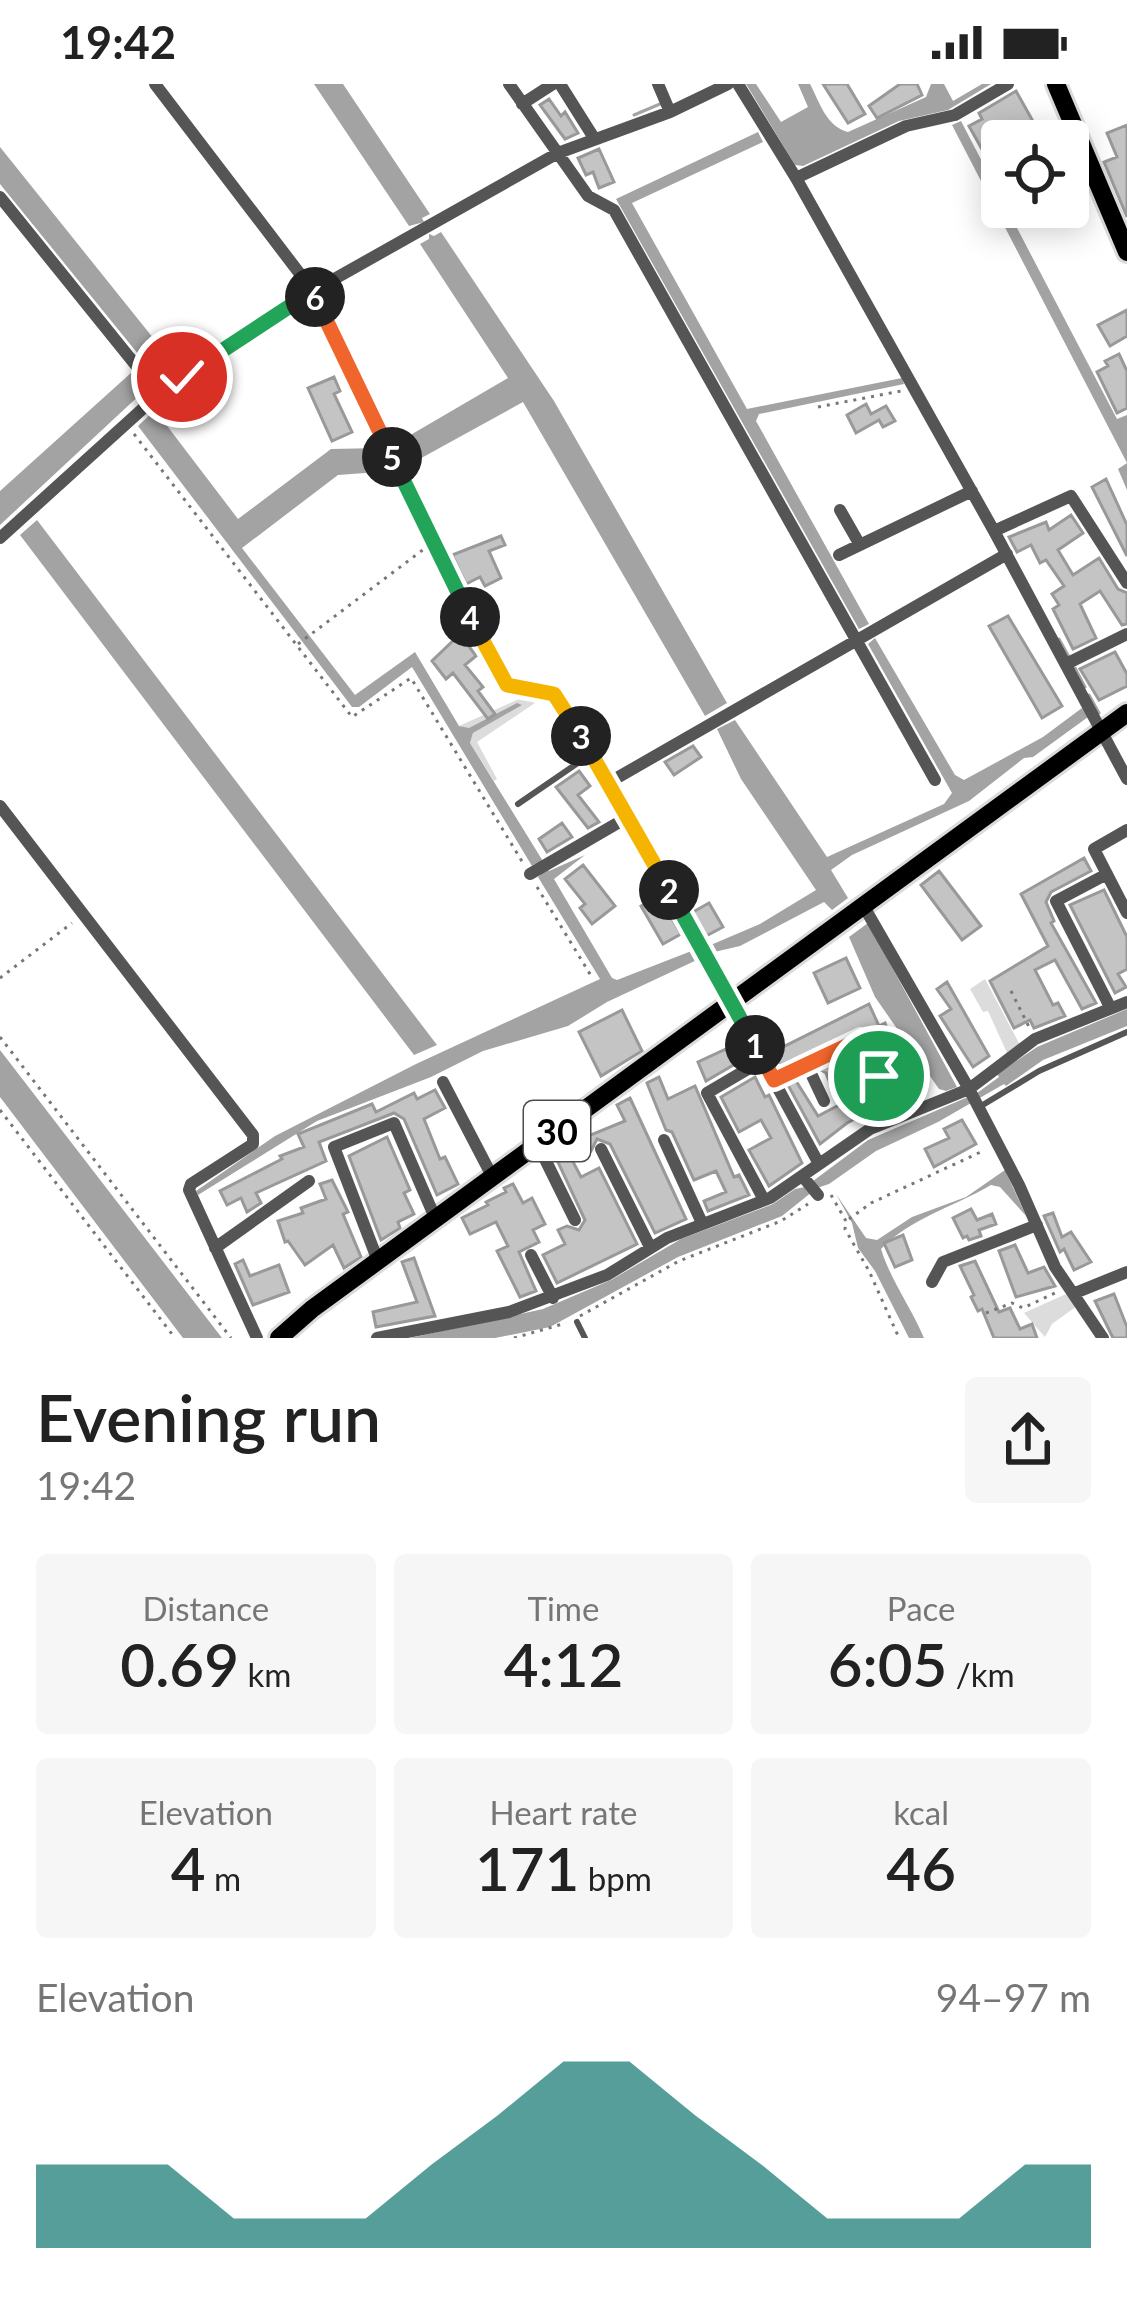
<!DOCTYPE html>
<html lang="en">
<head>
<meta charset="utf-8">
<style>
	:root { --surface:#fff; --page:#f6f6f6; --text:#222; --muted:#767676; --accent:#0f766e }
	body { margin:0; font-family:Lato,sans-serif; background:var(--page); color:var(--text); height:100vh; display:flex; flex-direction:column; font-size:45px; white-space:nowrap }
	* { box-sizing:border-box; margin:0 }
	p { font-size:39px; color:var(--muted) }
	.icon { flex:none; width:66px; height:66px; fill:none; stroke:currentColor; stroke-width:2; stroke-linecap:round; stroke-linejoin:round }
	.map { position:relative; height:1254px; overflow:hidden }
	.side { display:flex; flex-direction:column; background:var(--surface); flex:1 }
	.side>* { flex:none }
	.buttons { position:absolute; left:981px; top:36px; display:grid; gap:24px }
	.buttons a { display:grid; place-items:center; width:108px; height:108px; border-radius:12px; background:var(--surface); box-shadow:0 6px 30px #0003; font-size:60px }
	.pin { position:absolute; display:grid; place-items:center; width:102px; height:102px; color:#fff; margin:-51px; border:6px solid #fff; border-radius:50%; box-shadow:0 3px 12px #0007 }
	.km { position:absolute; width:60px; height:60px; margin:-30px; border-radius:50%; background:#222; color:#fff; font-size:33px; line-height:60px; text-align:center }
	.round { display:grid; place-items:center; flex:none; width:126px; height:126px; border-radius:12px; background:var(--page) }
	.summary { display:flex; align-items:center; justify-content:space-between; height:204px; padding:0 36px }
	h1 { font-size:66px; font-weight:600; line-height:90px }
	.metrics { display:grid; grid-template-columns:repeat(3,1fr); gap:18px; height:204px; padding:12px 36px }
	.metrics div { display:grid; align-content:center; border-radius:12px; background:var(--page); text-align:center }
	.metrics b { font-size:60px; font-weight:600 }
	.metrics small { font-size:33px; font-weight:400 }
	.metrics p { font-size:33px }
	.chart { height:336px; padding:24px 36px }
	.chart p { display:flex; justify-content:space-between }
	.chart svg { width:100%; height:216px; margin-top:12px; fill:var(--accent); opacity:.7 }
	.status { display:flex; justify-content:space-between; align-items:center; height:84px; padding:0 60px; background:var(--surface); direction:ltr }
	.status svg { height:33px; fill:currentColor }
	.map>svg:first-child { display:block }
</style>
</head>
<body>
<div class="status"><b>19:42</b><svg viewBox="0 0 49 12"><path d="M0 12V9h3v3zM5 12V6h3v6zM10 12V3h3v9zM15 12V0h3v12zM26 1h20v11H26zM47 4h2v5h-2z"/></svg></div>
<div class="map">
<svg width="1127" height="1254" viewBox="0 0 1127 1254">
	<rect width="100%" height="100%" fill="#fff"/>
	<path fill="#dcdcdc" d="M530 610 535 619 477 658 497 695 494 697 470 659 473 649 520 621 469 645 459 642Z
		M985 895 1020 961 1007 969 988 927 983 928 970 905Z
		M1066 1210 1077 1222 1052 1240 1045 1253 1024 1229Z"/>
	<path fill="#a3a3a3" d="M314 0H343L430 130 422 134 424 138 409 142Z
		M746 0H756L781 38 808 23 798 0H810C820 19 826 42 848 48L926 13 931 0H944L953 17 982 0H991L948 26 899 37 803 82 795 81Z
		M961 37 1002 116V123H1006L1117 335 1127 331V406L1118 385 1127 379 952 41Z
		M758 48 763 58 632 119 747 325 902 294 904 300 759 330 756 337 869 540 859 545 616 115Z
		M0 63 178 285 160 297 0 100Z
		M441 148 554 317 727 619 705 632 523 318 405 383 395 360 508 294 420 160 429 155V150L434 152Z
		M132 288 145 306 0 441V407Z
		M155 326 238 435 331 365 380 364 392 387 338 391 242 464 355 611 415 568 459 642 469 644 517 619 522 621 473 649 470 659 549 787 585 771 554 795 612 894 617 896 694 866 699 875 607 918 568 942 483 967 431 993 317 1037 198 1111 196 1107 275 1052 416 980 600 895 538 793 541 790 535 780 532 782 412 583 359 623H352L138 342Z
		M37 436 437 961 414 971 20 451Z
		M875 554 955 691 964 696 1043 653 1082 624 1088 633 1033 673 1024 674 969 717 852 771 831 786 848 814 832 826 824 818 740 862 710 869 706 863 760 840 816 806 741 695 717 645 735 636 827 773 944 720 952 709 868 560Z
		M868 839 957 1003 946 1007 939 1005 875 913 849 853Z
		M1127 925V942L1043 976 1006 1002 1004 1000 938 1038 876 1067 829 1100 817 1104 782 1132 678 1173 550 1243 495 1254H410L543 1225 611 1196 681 1155 773 1120 795 1105 805 1103 868 1056 977 1009 999 993 997 990 1037 963Z
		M0 966 222 1254H183L0 1013Z
		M1005 1086 1026 1132 1000 1103 991 1101C956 1122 910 1134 881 1165 891 1197 911 1223 924 1254H909L875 1187 858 1164 852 1139 836 1110 866 1154 877 1156 912 1133 966 1113Z"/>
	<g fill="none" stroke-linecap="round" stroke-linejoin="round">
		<path stroke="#a3a3a3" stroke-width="3" d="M634 31 660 20
			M1059 555 1069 573
			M1075 584 1085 603
			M1089 611 1099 629"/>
	</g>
	<path fill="#c4c4c4" stroke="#999" stroke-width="3" d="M823 0H847L865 30 848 39Z
		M900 0H917L922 11 877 34 869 22Z
		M1016 7 1044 57H1002V101L969 42 982 35 979 29Z
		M549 15 561 32 565 28 578 49 565 55 540 21Z
		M1127 41V133L1104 78 1117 73 1107 49Z
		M599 65 614 98 599 104 593 88 586 91 578 74Z
		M1127 226V252L1110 262 1098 241Z
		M1119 270 1127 287V324L1117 329 1097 288 1108 282 1105 277Z
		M334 293 340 307 334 310 352 348 332 357 308 304Z
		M866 320 871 330 886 322 895 337 883 343 879 336 856 349 847 331Z
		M1106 395 1127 441V472L1092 403Z
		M1071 431 1083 449 1058 466 1073 491 1099 474 1118 505 1127 509V540L1122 541 1100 507 1080 520 1096 554 1073 565 1053 525 1059 521 1052 510 1064 502 1046 476 1040 479 1031 461 1017 468 1009 453 1046 438 1049 446Z
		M501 452 505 461 489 467 501 494 485 502 480 493 466 500 452 471Z
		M1008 532 1062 622 1042 634 989 542Z
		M460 550 476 572 465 581 483 603 478 607 495 630 488 635 453 589 446 595 432 577Z
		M1115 568 1127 590V602L1099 616 1080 585Z
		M693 662 701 673 674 691 665 678Z
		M579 687 590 702 578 711 599 738 588 744 556 703Z
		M562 739 572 753 547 768 539 755Z
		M1084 774 1091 787 1051 808 1046 818 1054 837 1051 839 1096 919 1082 925 1055 876 1035 886 1053 921 1058 919 1065 932 1034 944 1030 936 1014 944 990 897 1048 862 1021 810Z
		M583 781 615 822 592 840 580 824 585 820 565 795Z
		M939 787 981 842 962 856 921 801Z
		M1104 806 1127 853V885L1118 890 1126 903 1115 909 1070 821Z
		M659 812 681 850 663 860 641 822Z
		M709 819 723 843 706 852 693 828Z
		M846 874 860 904 828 919 814 889Z
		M947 898 989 972 973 983 940 932 951 925 937 905Z
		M869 920 879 942 885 939 896 968 921 1007 895 1024 881 1029 878 1023 847 1039 820 1060 788 1001 796 997 818 1032 839 1021 826 989 821 986 854 970 872 1006 884 1002 889 998V990L868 944 778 982 771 969Z
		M622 926 642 967 601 992 579 948Z
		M739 959 747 973 706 997 698 978Z
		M659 993 668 1015 695 1002 734 1093 739 1091 749 1111 708 1127 704 1117 726 1108 716 1087 694 1096 672 1048 666 1046 647 999Z
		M755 993 765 1013 769 1011 802 1079 769 1102 749 1066 771 1054 761 1036 739 1048 721 1013Z
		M435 1006 445 1024 424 1035 440 1075 445 1073 458 1100 437 1111 404 1035 394 1029 319 1058 326 1077 256 1109 261 1119 247 1128 241 1114 227 1121 220 1107 282 1075 280 1072 304 1063 298 1050 372 1020 376 1028 414 1009 417 1015Z
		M630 1014 686 1135 655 1149 610 1060 597 1055 591 1067 572 1076 581 1093 599 1084 637 1160 557 1199 543 1171 565 1160 558 1146 567 1142 579 1146 585 1136 556 1074 573 1065 571 1059 625 1037 617 1021Z
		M962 1036 976 1060 934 1083 925 1065 949 1054 944 1045Z
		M387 1053 410 1106 404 1109 414 1130 398 1138 400 1144 381 1156 349 1072Z
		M332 1096 348 1128 343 1130 361 1173 344 1184 333 1161 305 1181 288 1157 285 1158 278 1137 303 1129 301 1124 326 1115 320 1100Z
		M513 1100 523 1119 532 1114 545 1140 533 1146 539 1158 519 1168 536 1207 520 1213 497 1167 508 1162 496 1138 470 1150 462 1134 488 1121 486 1118 506 1108 504 1104Z
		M971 1125 977 1136 992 1130 996 1140 979 1146 981 1152 969 1156 967 1152 963 1154 953 1134Z
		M1053 1129 1062 1153 1071 1148 1091 1178 1074 1186 1064 1165 1060 1168 1044 1132Z
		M903 1151 912 1176 895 1183 884 1159Z
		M1015 1161 1028 1189 1044 1183 1055 1202 1016 1213 999 1167Z
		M414 1174 435 1232 376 1243 373 1228 417 1218 402 1178Z
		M243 1176 250 1192 279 1181 289 1208 253 1221 235 1180Z
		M975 1177 999 1228 1010 1224 1020 1245 1032 1240 1037 1254H994L982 1225 978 1227 971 1213 974 1211 960 1182Z
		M1114 1210 1127 1243V1254H1113L1095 1217Z"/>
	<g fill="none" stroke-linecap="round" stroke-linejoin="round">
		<defs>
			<path id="primary" d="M1056 0 1127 168
				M279 1254 312 1225 1127 629"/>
		</defs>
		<use href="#primary" stroke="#dbdbdb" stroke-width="24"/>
		<path stroke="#777" stroke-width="3" stroke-dasharray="3 6" stroke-linecap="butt" d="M818 323 901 307
			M134 350 352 633 411 594 523 779
			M298 560 424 465
			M537 803 593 895
			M0 894 72 839
			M1011 907 1029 943
			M0 953 231 1254
			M0 1026 175 1254
			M831 1111 846 1137 845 1145 869 1187 899 1254
			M849 1135 871 1119 985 1066
			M986 1229 1012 1219 1023 1224 1055 1209
			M580 1232 679 1177 781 1137 808 1120
			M514 1254 566 1239"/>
		<path stroke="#555" stroke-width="6" d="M518 720 588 672
			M981 1022 1039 987 1127 948
			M577 1238 585 1254"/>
		<path stroke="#555" stroke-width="12" d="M155 0 313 207 497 589 507 601 554 610 561 618 732 919 819 1080
			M509 0 588 112 614 126 935 696
			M560 0 594 54
			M658 0 670 28
			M738 0 796 94 994 447 1127 695
			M522 20 553 0
			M796 94 906 42 955 31 1008 0
			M0 113 159 310
			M840 426 860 461
			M994 447 1071 412 1127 499
			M0 454 159 310 313 207 558 69 670 28 728 0
			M839 471 972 407
			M1066 580 1127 550
			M608 699 1007 470
			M0 722 253 1051V1060L191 1100 189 1106 257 1254
			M1127 746 1094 765 1127 829
			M530 790 628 733
			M1107 790 1056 817 1110 923
			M863 821 969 1005 1019 1101 1055 1183 1103 1254
			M763 976 707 1009 764 1116
			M807 981 824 1017
			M774 996 861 955 879 993
			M443 998 493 1094
			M664 1056 702 1139
			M538 1061 575 1136
			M601 1065 650 1163
			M803 1093 818 1111
			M215 1164 309 1097
			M531 1171 553 1214
			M378 1177 334 1063 394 1039 436 1136
			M932 1198 943 1178 1037 1141
			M1075 1209 1127 1188
			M377 1254 509 1228 607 1191 667 1154 770 1114 870 1045 969 1005 1035 955 1127 918"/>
		<use href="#primary" stroke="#000" stroke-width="18"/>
	</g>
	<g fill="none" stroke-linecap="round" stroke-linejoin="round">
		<defs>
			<path id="split-1" d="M755 961 774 996 861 955 879 992"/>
			<path id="split-2" d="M669 806 755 961"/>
			<path id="split-3" d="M581 652 669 806"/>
			<path id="split-4" d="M470 533 507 601 554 610 581 652"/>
			<path id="split-5" d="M392 373 470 533"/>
			<path id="split-6" d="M315 213 392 373"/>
			<path id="split-7" d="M182 293 313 207 315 213"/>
		</defs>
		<use href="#split-1" stroke="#fff" stroke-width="24"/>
		<use href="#split-2" stroke="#fff" stroke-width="24"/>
		<use href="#split-3" stroke="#fff" stroke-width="24"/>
		<use href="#split-4" stroke="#fff" stroke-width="24"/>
		<use href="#split-5" stroke="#fff" stroke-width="24"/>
		<use href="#split-6" stroke="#fff" stroke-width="24"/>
		<use href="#split-7" stroke="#fff" stroke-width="24"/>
		<use href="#split-1" stroke="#f0652b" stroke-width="15"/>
		<use href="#split-2" stroke="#22a559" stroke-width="15"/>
		<use href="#split-3" stroke="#f5b400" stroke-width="15"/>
		<use href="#split-4" stroke="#f5b400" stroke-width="15"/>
		<use href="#split-5" stroke="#22a559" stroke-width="15"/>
		<use href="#split-6" stroke="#f0652b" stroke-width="15"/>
		<use href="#split-7" stroke="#22a559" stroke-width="15"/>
	</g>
	<g text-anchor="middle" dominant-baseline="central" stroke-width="9" stroke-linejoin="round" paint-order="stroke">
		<rect fill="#fff" stroke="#4c4c4c" stroke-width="3" x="524" y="1017" width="66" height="60" rx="9"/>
		<g font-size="36" font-weight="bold" fill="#000">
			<text x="557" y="1047">30</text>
		</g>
	</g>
</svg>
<div class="buttons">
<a><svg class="icon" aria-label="locate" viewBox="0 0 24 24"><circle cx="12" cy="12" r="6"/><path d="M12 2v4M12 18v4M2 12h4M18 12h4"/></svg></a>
</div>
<div class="pin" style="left:879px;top:992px;background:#1e9e55"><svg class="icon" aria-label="arrive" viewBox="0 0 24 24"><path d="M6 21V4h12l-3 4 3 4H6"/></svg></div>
<div class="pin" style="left:182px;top:293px;background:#d93025"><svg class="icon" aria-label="check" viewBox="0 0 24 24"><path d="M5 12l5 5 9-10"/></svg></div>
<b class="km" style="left:755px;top:961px">1</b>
<b class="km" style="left:669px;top:806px">2</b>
<b class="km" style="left:581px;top:652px">3</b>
<b class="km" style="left:470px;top:533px">4</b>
<b class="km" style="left:392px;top:373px">5</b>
<b class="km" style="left:315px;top:213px">6</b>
</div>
<section class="side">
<div class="summary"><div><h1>Evening run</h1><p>19:42</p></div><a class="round"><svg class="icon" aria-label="share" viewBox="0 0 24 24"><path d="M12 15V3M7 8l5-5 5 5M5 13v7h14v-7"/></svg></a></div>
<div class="metrics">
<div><p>Distance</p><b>0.69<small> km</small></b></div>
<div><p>Time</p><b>4:12</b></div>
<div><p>Pace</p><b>6:05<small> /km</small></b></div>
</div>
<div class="metrics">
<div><p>Elevation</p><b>4<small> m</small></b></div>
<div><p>Heart rate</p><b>171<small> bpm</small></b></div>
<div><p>kcal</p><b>46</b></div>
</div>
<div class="chart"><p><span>Elevation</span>94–97 m</p>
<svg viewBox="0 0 160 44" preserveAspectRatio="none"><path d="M0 44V27L10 27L20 27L30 38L40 38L50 38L60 27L70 17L80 6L90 6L100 17L110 27L120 38L130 38L140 38L150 27L160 27V44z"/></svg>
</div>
</section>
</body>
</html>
